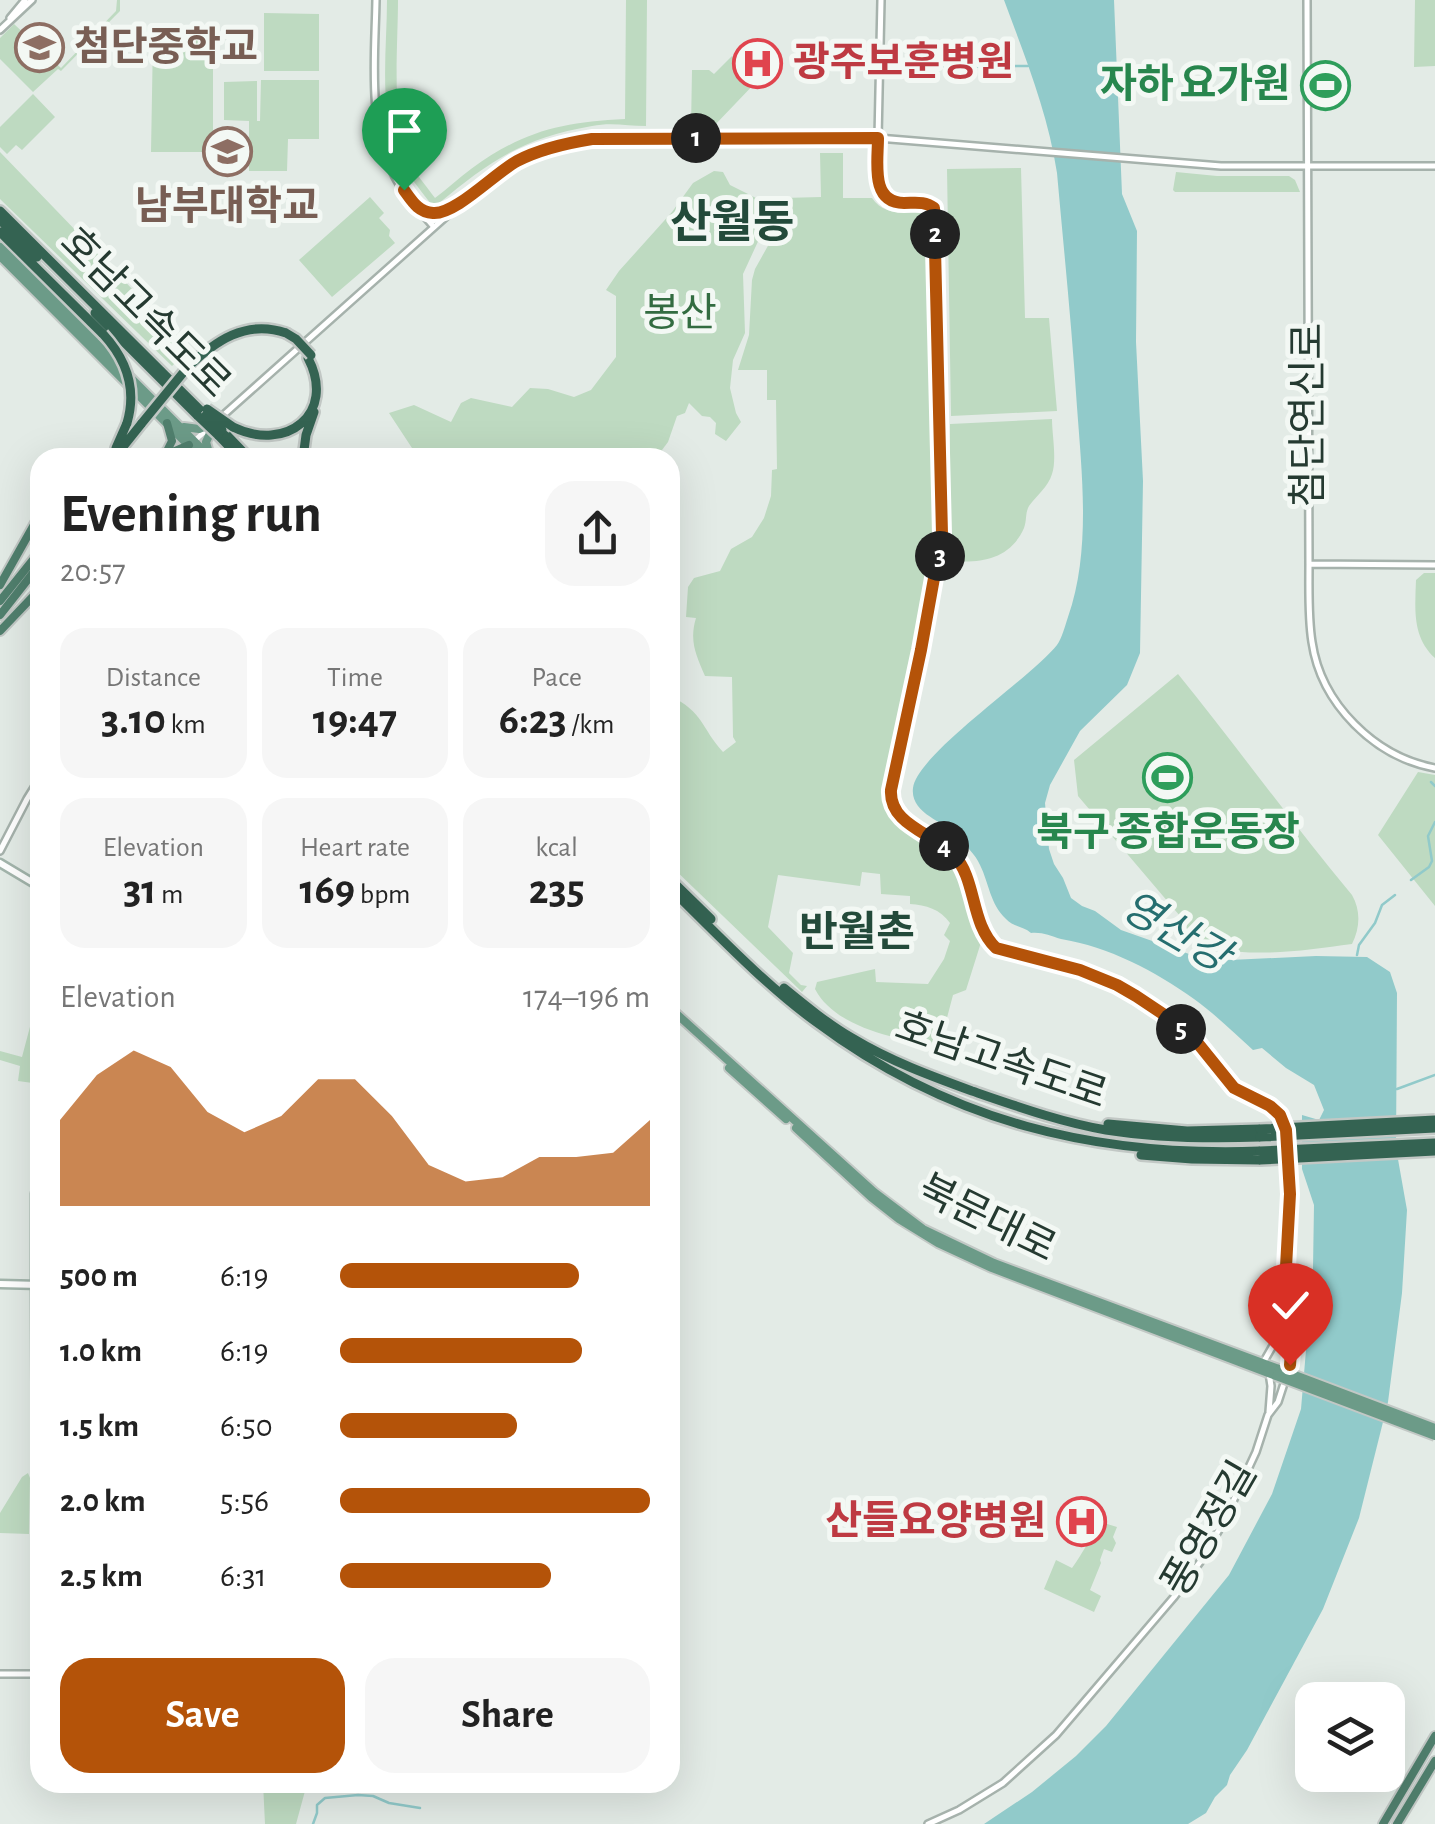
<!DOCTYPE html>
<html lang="en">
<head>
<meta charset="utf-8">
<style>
	:root { --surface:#fff; --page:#f6f6f6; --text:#222; --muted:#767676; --accent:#b45309 }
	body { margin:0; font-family:"Alegreya Sans","Noto Sans KR",sans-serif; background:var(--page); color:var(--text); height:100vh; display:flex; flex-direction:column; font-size:38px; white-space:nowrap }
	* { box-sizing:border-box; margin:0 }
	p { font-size:32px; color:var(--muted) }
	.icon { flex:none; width:55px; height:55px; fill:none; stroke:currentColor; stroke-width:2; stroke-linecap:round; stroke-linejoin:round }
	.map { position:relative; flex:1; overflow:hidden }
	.side { position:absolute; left:30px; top:448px; width:650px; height:1345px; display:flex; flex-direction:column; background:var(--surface); border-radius:30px; box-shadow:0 10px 40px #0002 }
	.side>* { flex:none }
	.buttons { position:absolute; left:1295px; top:1682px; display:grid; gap:20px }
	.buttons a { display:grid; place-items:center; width:110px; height:110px; border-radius:20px; background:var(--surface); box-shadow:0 10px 40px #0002; font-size:50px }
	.pin { position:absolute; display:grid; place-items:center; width:85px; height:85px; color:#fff; margin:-102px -42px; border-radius:50% 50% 50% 0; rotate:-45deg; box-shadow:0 0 10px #0007 }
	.pin .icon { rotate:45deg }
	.km { position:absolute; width:50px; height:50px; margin:-25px; border-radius:50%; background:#222; color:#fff; font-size:28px; line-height:50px; text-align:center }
	.round { display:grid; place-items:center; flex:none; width:105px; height:105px; border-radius:30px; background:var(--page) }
	.head { display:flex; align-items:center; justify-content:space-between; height:170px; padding:0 30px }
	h1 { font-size:55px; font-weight:600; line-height:75px }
	.figures { display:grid; grid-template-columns:repeat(3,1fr); gap:15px; height:170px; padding:10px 30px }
	.figures div { display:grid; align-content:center; border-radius:25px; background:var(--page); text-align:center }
	.figures b { font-size:42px; font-weight:600 }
	.figures small { font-size:28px; font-weight:400 }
	.figures p { font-size:28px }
	.chart { height:280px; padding:20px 30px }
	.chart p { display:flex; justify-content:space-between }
	.chart svg { width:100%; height:180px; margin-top:10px; fill:var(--accent); opacity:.7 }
	.action { display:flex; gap:20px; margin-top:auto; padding:20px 30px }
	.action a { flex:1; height:115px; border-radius:30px; background:var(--accent); color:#fff; font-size:40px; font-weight:600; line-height:115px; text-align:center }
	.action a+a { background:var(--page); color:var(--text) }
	ul { padding:0 30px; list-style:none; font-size:32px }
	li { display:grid; grid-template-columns:160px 120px 1fr; align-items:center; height:75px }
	li i { height:25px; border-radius:12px; background:var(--accent) }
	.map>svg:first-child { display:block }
</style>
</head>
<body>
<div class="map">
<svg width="1435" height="1824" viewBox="0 0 1435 1824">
	<rect width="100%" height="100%" fill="#e3ebe6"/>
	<path fill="#bedac1" d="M117 0H120V11L115 16 61 71 58 69 33 92 0 59V38L14 24 61 68 116 11Z
		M387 0H398C398 43 392 112 405 151 411 169 424 183 435 198 447 189 459 178 471 169 523 131 562 122 625 119L626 0H647L646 126C628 126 611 122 592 126 523 138 491 160 438 204H431C420 189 407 175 399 158 378 110 387 51 387 0Z
		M1415 0H1435V66L1414 67Z
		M264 13 319 14V71H264Z
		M183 36 213 37V152H151L153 37Z
		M732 56 758 80 713 127H691L692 70H709L714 74Z
		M261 80H319V139H288L287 171H249V121L224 120V82L257 81V121H260Z
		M33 94 55 117 22 150 16 145 7 154 0 147V127Z
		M0 152 190 349 172 366 0 199Z
		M820 153H843V198H872C885 217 906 212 927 211L938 520 920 631 888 782 886 801 888 809 896 818 953 860 962 873 971 907 983 936 966 990 953 995 939 1048C898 1038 836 1029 815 989L817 982 875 969 876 982 928 984 944 959 950 941 944 935 950 923C940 909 926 905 910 904V896L881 894 880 874 862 872 860 886 778 875 768 927 793 953 789 973 801 985 807 986 802 992 670 865V696C704 712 701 728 723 752L736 742 733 737 732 677 705 676C696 655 689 641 696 618L686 617 688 587 694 578 720 571 731 549 752 537 764 518 771 496 772 470 777 469 776 400H767V370H738L749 335 752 280 755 269 784 217 783 198 821 197Z
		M1021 168 1025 318H1049L1057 411 951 416 947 169Z
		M714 171 723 172 730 185 758 199 767 222 743 274 745 333 733 360 730 388 736 413 741 422 726 441 715 434 716 423 710 417 702 416 689 403 685 413 677 416 668 442 662 450 664 457 422 458 412 448 389 413 414 405 451 422 461 403 471 398 512 407 530 388 548 389 574 397 591 390 616 357V296L606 290 619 271 672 212 693 183Z
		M1176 172 1217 176H1289L1295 180 1300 192H1175L1173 190Z
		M370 197 384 213 379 218 390 230 389 236 395 243 332 297 299 260Z
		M1052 419C1052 435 1057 459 1052 474 1048 487 1037 495 1029 506 1025 513 1027 520 1024 528 1009 562 975 564 944 560L949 525 950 424Z
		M1424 573H1435V658C1412 637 1415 609 1416 580Z
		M1178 674C1237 747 1292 823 1352 895 1361 911 1360 928 1352 944 1308 950 1261 957 1217 949 1199 945 1182 937 1166 929L1180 916 1078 796 1074 760Z
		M1418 772 1435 775V906L1378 835Z
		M31 1023 40 1026V1084L18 1081 20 1066 0 1060V1051L22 1057Z
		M28 1473 30 1478 29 1534 0 1533V1513L22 1477Z
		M1104 1523 1117 1527 1113 1537 1116 1543 1112 1552 1104 1549 1100 1560 1101 1563 1090 1590 1101 1596 1094 1612 1044 1589 1056 1560 1072 1568C1083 1553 1091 1535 1104 1523Z
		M263 1783H305V1791L296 1824H265Z"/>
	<path fill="#91caca" d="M1004 0H1114L1122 194 1137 231 1136 342 1143 481 1140 653 1127 685 1080 731 1050 785 1045 803 1049 849 1054 864 1063 878 1071 898 1082 906 1095 911 1121 930 1209 961 1316 956 1367 957 1390 972 1397 993 1396 1148 1407 1210 1402 1293 1388 1402 1359 1518 1323 1609 1247 1750 1230 1775 1227 1785 1215 1797 1206 1813 1188 1824H984L1032 1792 1076 1756 1106 1726 1229 1575 1272 1494 1301 1409 1313 1268 1314 1205 1302 1169V1115L1319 1120 1324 1110 1314 1085 1286 1068 1262 1048 1253 1050C1234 1033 1215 1014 1194 999 1155 971 1109 947 1061 939 1050 936 1043 932 1031 933 1023 926 1013 927 1006 919 990 904 989 883 980 865 976 855 964 844 957 835 943 821 910 813 913 788 917 754 1032 677 1057 645 1062 638 1065 626 1068 617 1091 551 1082 476 1077 407 1072 329 1064 251 1057 173 1048 113 1025 57 1004 0Z"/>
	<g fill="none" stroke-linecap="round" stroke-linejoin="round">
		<path stroke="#91caca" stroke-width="2.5" d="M921 67 1028 66
			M1431 782 1435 786
			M1411 880 1429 867 1432 861 1428 836 1435 822
			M1357 955 1359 945 1375 923 1382 905 1395 895
			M1397 1089 1435 1075
			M313 1824 317 1813V1805L325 1798 358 1795 373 1796 389 1803 420 1808"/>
		<defs>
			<path id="tertiary" d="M376 0C375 58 367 123 395 177 404 195 420 210 433 226
				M881 0 878 138 880 190 888 201 898 203 926 202 934 208 943 521 939 560 891 790C889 827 939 834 958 860 977 885 971 933 1001 950 1080 969 1131 982 1193 1039 1209 1052 1217 1073 1232 1086 1266 1114 1282 1092 1287 1149
				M1307 0 1309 564C1309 590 1308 617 1312 642 1321 704 1375 757 1435 768
				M10 18 25 0
				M0 30 32 0
				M421 210 433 213 449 211
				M219 419 478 188 516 162 560 145 586 140 878 138 1221 166H1435
				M193 442 211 426
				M1309 564 1435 565
				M0 851 27 799 40 778
				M1263 1363 1283 1328
				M1269 1412 1271 1386 1269 1373
				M0 1674H37
				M928 1824 959 1810 1003 1783 1056 1735 1174 1597 1200 1562 1223 1523 1256 1452 1268 1415 1278 1402 1290 1365 1291 1352 1283 1322 1291 1208 1288 1160"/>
			<path id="secondary" d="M0 863 40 887
				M0 1284 40 1285
				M37 1674 35 1285V1194L40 1164"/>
			<path id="primary" d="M0 247 211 458
				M0 256 201 458
				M184 427 199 429 213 423
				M209 453 206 442 214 425
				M670 1008 874 1192 923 1229 994 1263 1279 1369
				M729 1068 786 1119
				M796 1128 871 1197 899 1219 938 1243 992 1268 1276 1376"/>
			<path id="trunk" d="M166 455 189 445
				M159 457 167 451 172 441 167 423
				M0 585 40 514
				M0 601 40 551
				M0 615 40 564
				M0 631 40 589
				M1383 1824 1435 1736
				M1397 1824 1435 1761"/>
			<path id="motorway" d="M0 211 203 413
				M0 220 37 257
				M0 232 103 334
				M95 313 198 416
				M187 368C215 341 246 319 286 333
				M233 427C286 453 337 414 308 358
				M222 430 249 458
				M218 435 240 458
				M116 448 127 423
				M114 458 142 423
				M303 458 306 435 314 412
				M670 879 711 919
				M670 888C717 934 763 983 816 1022 950 1122 1095 1157 1260 1151
				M784 988C806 1006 828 1024 852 1038 890 1061 931 1076 972 1091 1016 1106 1060 1122 1106 1130 1157 1138 1208 1139 1260 1137
				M1108 1124 1187 1131 1260 1129
				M1141 1155 1192 1159 1260 1160"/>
		</defs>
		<use href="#tertiary" stroke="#a6b2ac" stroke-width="10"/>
		<use href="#secondary" stroke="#a3b5ac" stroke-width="11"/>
		<use href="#primary" stroke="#c2c8c5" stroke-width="12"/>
		<use href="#trunk" stroke="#c2c8c5" stroke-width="12"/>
		<use href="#motorway" stroke="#c2c8c5" stroke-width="14"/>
		<use href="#tertiary" stroke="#fff" stroke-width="5"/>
		<use href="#secondary" stroke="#fff" stroke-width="6"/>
		<use href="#primary" stroke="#6c9b88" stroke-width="8"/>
		<use href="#trunk" stroke="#507f6d" stroke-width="8"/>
		<use href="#motorway" stroke="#346352" stroke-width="9"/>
		<defs>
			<path id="primary-bridge" d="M1279 1369 1435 1428
				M1276 1376 1435 1436"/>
			<path id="motorway-bridge" d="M286 333 296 339 311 355
				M103 334C127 360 137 389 127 423
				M207 409 233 427
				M206 415 222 430
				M198 416 218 435
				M142 423 187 368
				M1260 1129 1435 1120
				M1260 1137 1435 1128
				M1260 1151 1435 1143
				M1260 1160 1435 1151"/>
		</defs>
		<use href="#primary-bridge" stroke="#c2c8c5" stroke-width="12" stroke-linecap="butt"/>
		<use href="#motorway-bridge" stroke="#c2c8c5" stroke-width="14" stroke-linecap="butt"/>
		<use href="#primary-bridge" stroke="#6c9b88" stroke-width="8"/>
		<use href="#motorway-bridge" stroke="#346352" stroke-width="9"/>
	</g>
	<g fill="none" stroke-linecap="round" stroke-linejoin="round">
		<defs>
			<path id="route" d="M404 190C412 201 418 212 433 213 455 215 495 173 517 161 540 149 567 143 592 139L878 138C878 162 870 203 904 203 916 203 924 201 934 208L942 534 921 650 891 790C889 825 933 833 954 855 977 880 970 923 996 948L1080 970 1117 985 1136 996 1169 1018 1196 1041 1234 1088 1270 1106 1280 1115 1286 1130 1290 1194 1283 1322 1291 1352 1290 1365"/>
		</defs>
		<use href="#route" stroke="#fff" stroke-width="20"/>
		<use href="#route" stroke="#b45309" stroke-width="12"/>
	</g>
	<defs>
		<symbol id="school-ring" viewBox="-11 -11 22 22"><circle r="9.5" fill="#f3f8f4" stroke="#8d6e63" stroke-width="1.5"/><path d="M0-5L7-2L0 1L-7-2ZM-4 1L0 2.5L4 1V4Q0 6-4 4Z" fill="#8d6e63"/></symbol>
		<symbol id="hospital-ring" viewBox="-11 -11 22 22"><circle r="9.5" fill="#f3f8f4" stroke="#e0444e" stroke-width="1.5"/><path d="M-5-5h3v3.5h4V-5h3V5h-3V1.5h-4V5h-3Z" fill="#e0444e"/></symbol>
		<symbol id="stadium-ring" viewBox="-11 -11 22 22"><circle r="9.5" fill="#f3f8f4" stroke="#2e9e5b" stroke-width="1.5"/><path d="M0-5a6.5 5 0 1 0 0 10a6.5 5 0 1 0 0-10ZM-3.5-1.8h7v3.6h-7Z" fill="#2e9e5b"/></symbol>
		<symbol id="university-ring" viewBox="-11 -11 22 22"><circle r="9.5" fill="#f3f8f4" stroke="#8d6e63" stroke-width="1.5"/><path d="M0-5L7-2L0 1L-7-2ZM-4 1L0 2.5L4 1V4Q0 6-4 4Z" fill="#8d6e63"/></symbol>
	</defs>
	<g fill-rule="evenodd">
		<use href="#school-ring" x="12" y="20" width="55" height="55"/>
		<use href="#hospital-ring" x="730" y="36" width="55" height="55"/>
		<use href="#stadium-ring" x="1298" y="58" width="55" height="55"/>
		<use href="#university-ring" x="200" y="124" width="55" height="55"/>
		<use href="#stadium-ring" x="1140" y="750" width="55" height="55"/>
		<use href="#hospital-ring" x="1054" y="1494" width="55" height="55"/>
	</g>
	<g text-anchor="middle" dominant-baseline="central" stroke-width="10" stroke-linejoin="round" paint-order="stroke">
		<g font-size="40" font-weight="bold" fill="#785e54" stroke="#f3f8f4" text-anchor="start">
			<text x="74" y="48">첨단중학교</text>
			<text x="227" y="207" text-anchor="middle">남부대학교</text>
		</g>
		<g font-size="40" font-weight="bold" fill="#be3a42" stroke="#f3f8f4" text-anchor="start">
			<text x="793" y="63">광주보훈병원</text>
			<text x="1046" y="1522" text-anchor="end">산들요양병원</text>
		</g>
		<g font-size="40" font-weight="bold" fill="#27864d" stroke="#f3f8f4" text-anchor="end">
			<text x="1290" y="85">자하 요가원</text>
			<text x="1168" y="833" text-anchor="middle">북구 종합운동장</text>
		</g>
		<g font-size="40" fill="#253a31" stroke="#f3f8f4">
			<text transform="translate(145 313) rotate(45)">호남고속도로</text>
			<text transform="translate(1309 415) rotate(-90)">첨단연신로</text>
			<text transform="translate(1001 1061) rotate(19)">호남고속도로</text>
			<text transform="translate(987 1219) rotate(26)">북문대로</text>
			<text transform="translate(1210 1529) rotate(-60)">풍영정길</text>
		</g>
		<g font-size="40" fill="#336c41" stroke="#f3f8f4">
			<text x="680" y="314">봉산</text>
		</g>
		<g font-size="42" font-style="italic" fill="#256e6f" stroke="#f3f8f4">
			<text transform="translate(1175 932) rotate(30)">영산강</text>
		</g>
		<g font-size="42" font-weight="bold" fill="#234a3a" stroke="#f3f8f4">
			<text x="857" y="933">반월촌</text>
		</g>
		<g font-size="45" font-weight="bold" fill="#234a3a" stroke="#f3f8f4">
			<text x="732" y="223">산월동</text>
		</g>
	</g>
</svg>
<div class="buttons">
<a><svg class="icon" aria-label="layers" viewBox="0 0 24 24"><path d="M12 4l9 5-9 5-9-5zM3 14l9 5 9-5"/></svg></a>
</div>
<div class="pin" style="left:404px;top:190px;background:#1e9e55"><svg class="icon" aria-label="arrive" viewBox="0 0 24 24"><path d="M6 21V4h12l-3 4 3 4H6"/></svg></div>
<div class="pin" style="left:1290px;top:1365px;background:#d93025"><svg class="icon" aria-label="check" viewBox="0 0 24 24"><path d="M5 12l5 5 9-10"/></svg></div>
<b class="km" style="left:696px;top:138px">1</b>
<b class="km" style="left:935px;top:234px">2</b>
<b class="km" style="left:940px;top:556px">3</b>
<b class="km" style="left:944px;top:846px">4</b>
<b class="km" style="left:1181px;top:1029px">5</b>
<section class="side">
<div class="head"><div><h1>Evening run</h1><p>20:57</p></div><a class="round"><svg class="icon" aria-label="share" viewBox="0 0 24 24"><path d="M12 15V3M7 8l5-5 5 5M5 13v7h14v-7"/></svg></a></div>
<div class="figures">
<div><p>Distance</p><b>3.10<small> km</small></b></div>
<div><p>Time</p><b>19:47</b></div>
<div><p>Pace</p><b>6:23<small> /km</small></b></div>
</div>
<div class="figures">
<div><p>Elevation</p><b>31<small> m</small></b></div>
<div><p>Heart rate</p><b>169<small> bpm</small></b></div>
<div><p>kcal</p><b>235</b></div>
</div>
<div class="chart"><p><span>Elevation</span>174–196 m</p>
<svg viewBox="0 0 160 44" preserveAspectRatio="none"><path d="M0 44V23L10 12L20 6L30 10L40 21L50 26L60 22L70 13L80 13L90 22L100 34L110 38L120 37L130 32L140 32L150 31L160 23V44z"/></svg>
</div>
<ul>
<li><b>500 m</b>6:19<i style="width:77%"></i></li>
<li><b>1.0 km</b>6:19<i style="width:78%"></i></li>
<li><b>1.5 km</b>6:50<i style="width:57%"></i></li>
<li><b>2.0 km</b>5:56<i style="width:100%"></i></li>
<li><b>2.5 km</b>6:31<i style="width:68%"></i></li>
</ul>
<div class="action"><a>Save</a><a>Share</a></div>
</section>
</div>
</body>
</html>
